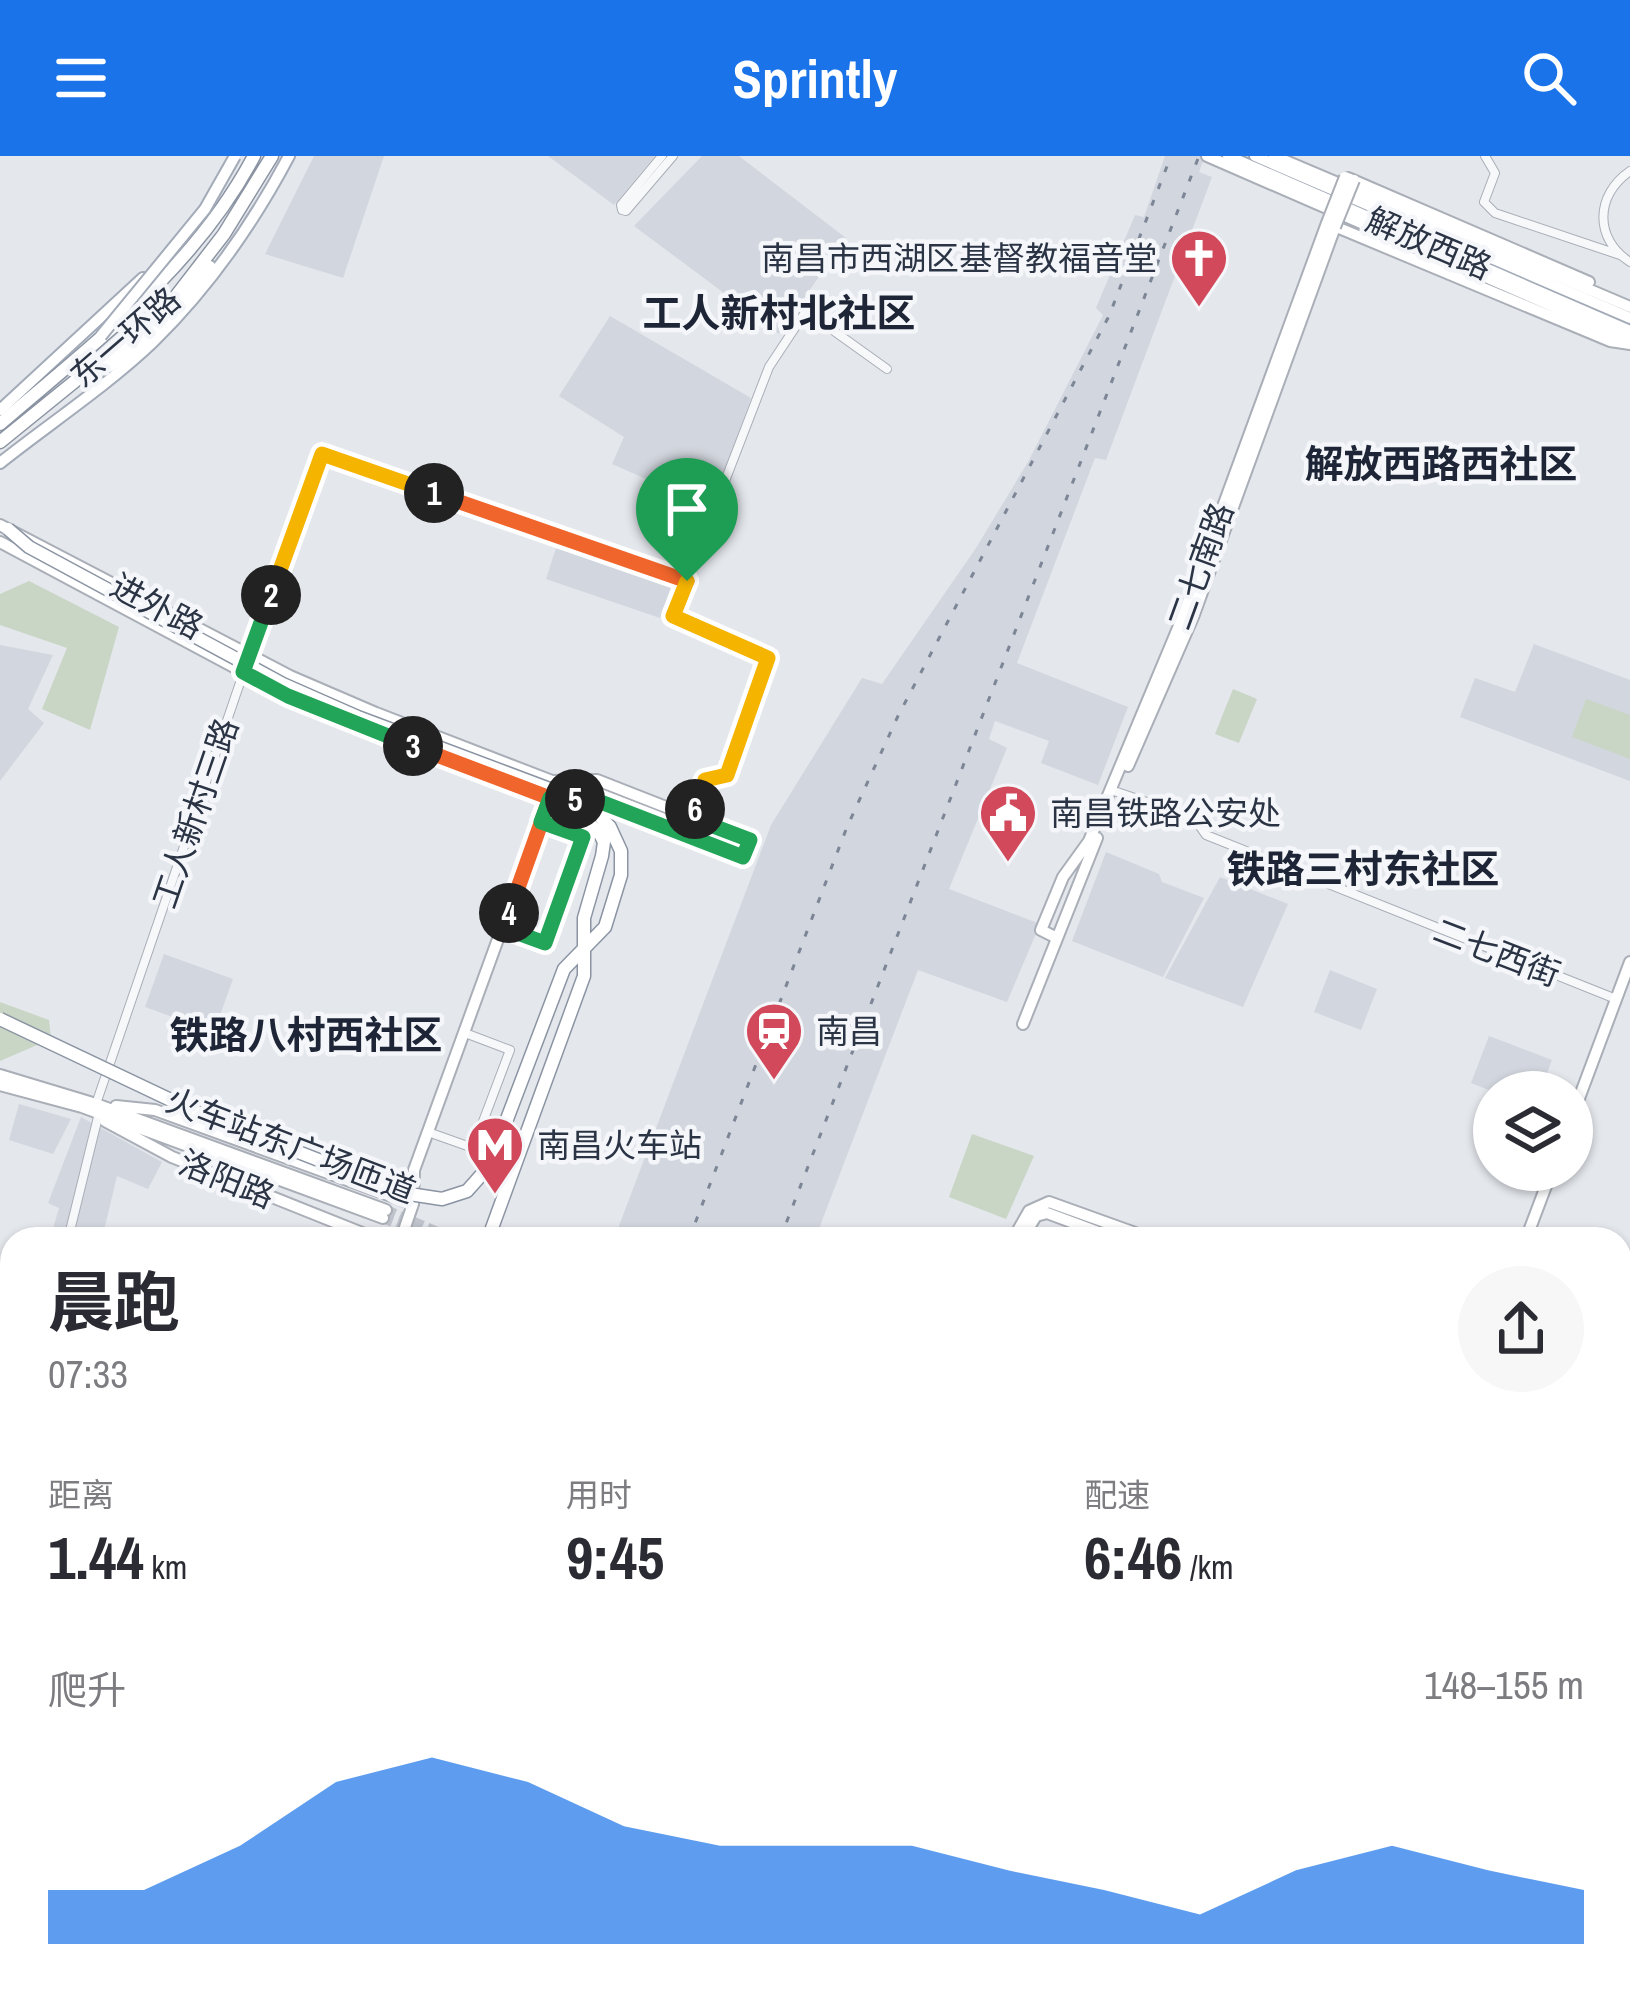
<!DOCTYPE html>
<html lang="zh">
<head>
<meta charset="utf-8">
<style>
	:root { --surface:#fff; --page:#f7f7f7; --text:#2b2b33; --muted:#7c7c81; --accent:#1a73e8 }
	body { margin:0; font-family:"Archivo Narrow","Noto Sans SC",sans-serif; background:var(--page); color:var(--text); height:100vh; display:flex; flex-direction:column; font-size:45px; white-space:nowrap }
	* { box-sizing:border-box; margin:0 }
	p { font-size:39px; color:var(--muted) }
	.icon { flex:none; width:66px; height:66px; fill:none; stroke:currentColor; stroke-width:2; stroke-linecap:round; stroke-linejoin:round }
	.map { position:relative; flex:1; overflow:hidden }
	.sheet { position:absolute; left:0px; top:1071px; width:1632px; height:771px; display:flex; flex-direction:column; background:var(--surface); border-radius:36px 36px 0 0; box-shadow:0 3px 9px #0004 }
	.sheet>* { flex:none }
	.tools { position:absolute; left:1473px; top:915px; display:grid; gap:24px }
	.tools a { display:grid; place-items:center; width:120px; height:120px; border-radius:50%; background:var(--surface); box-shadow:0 3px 9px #0004; font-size:60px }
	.pin { position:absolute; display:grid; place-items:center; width:102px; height:102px; color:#fff; margin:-123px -51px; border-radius:50% 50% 50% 0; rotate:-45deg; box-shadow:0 0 12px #0007 }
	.pin .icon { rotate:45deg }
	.km { position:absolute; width:60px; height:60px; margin:-30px; border-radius:50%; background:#222; color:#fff; font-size:33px; line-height:60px; text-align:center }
	.round { display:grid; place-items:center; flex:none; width:126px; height:126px; border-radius:63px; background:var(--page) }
	.overview { display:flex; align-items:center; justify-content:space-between; height:204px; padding:0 48px }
	h1 { font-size:66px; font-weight:700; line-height:90px }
	.figures { display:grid; grid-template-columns:repeat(3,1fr); gap:18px; height:204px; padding:12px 48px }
	.figures div { display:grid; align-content:center }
	.figures b { font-size:60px; font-weight:700 }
	.figures small { font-size:33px; font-weight:400 }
	.figures p { font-size:33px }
	.chart { height:336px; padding:24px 48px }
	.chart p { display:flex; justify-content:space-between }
	.chart svg { width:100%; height:216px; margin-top:12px; fill:var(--accent); opacity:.7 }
	header { display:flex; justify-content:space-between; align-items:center; height:156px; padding:0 48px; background:var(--accent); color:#fff; font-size:54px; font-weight:700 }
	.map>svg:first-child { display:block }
</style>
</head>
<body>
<header><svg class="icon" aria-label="menu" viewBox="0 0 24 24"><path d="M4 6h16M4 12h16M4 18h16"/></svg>Sprintly<svg class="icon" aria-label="search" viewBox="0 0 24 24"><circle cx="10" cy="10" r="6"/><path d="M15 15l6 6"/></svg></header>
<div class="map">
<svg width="1630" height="1840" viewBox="0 0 1630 1840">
	<rect width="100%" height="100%" fill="#e4e7ec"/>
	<path fill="#d2d6de" d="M314 0H384L343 122 265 98Z
		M548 0H655L614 49Z
		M702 0H739L846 82 779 178 634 70Z
		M1165 0H1205L1199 16 1212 21 1106 304 1095 302 1017 507 1128 551 1098 629 1041 607 1049 585 995 565 989 583 1007 592 949 733 1040 768 1007 846 918 814 815 1083H614L771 669 862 522 882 528 976 392 1028 306 1103 159 1096 152 1135 59 1144 61Z
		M610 160 751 242 712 352 612 308 624 281 559 240Z
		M558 386 673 425 660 462 546 423Z
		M1534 488 1630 524V625L1460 561 1475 522 1515 536Z
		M0 489 53 499 28 553 44 567 0 625Z
		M1106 696 1159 718 1162 726 1204 742 1163 821 1072 785Z
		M1220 721 1288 748 1243 851 1165 822Z
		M164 798 233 823 214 876 145 851Z
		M1330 814 1377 833 1361 874 1314 856Z
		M1489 880 1552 904 1540 936H1494L1471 927Z
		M19 948 71 963 53 998 9 984Z
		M81 961 162 1006 148 1033 117 1020 102 1083H50L59 1052 48 1047Z
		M1620 1296 1630 1300V1424L1620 1455Z
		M0 1722 12 1725V1830H30L24 1840H0Z
		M279 1830H396L425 1840H275Z
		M818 1830H938L931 1840H812Z"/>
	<path fill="#c9d6c5" d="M29 425 119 471 90 574 42 553 67 492 0 469V438Z
		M1233 533 1257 543 1239 587 1215 578Z
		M1586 543 1630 559V603L1572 581Z
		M0 846 49 864 51 883 0 905Z
		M972 978 1034 1000 1006 1063 949 1041Z"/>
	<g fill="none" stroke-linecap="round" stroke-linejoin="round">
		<path stroke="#bfc3cb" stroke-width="10" stroke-dasharray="10 5" stroke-linecap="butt" d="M386 1054 454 1083
			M383 1062 432 1083"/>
		<defs>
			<path id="street" d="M662 0 621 49 622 54 626 55 673 0
				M1485 0 1495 17 1484 46 1495 57 1620 99
				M1630 15C1595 39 1594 83 1630 106
				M250 498 322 299 687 425
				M1117 636 1194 662 1206 679 1616 843
				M686 678 705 624 727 619 768 502 673 460 769 211 806 155 887 213
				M504 771 545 787 583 681 541 666
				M96 948 245 512
				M428 976 473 992 510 894 465 877
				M68 1083 98 961
				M0 1188 12 1192
				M0 1305 12 1309
				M0 1338 12 1312
				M0 1359 12 1331
				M804 1840 809 1830
				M937 1840 944 1830"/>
			<path id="secondary" d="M1207 0 1628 183
				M1274 0 1630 151
				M1348 22 1589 126
				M0 369 290 520 376 557 552 625 597 624 750 684 744 701 593 643H581
				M0 386 288 540 556 642
				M1128 610 1193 461 1335 71
				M1057 782 1041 774 1063 721 1089 685 1181 465 1327 67 1610 185 1630 188
				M1023 868 1097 682
				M0 919 96 948 386 1054
				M0 929 82 951 383 1062
				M116 950 155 954 413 1048 401 1083
				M1572 961 1630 806
				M105 965 172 1001 377 1083
				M413 1048 414 1014 550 640
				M1013 1083 1029 1055 1049 1046 1152 1083
				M1022 1083 1036 1060 1047 1057 1117 1083
				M1526 1083 1552 1014
				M1620 1252 1630 1256
				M1620 1266 1630 1269
				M1620 1278 1630 1282
				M1620 1288 1630 1292
				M1620 1545 1630 1549
				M1620 1554 1630 1559
				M1620 1565 1630 1570
				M0 1585 12 1589
				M415 1830 442 1837
				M648 1840 652 1830
				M658 1840 662 1830
				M1482 1840 1486 1830"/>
			<path id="primary" d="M1228 0 1630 175
				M1255 0 1630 162
				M109 211 158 172 210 110
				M0 254 143 122
				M0 307C49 268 108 229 153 186 208 132 253 68 289 0"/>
			<path id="highway" d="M0 268C94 187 195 112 254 0
				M0 286 170 148 224 78 272 0"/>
		</defs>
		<use href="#street" stroke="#a9aeb7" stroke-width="10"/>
		<use href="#secondary" stroke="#a9aeb7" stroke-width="14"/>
		<use href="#primary" stroke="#a3abb8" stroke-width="14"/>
		<use href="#highway" stroke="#8b94a3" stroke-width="15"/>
		<use href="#street" stroke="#f7f8fa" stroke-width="8"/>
		<use href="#secondary" stroke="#fff" stroke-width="10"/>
		<use href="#primary" stroke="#fff" stroke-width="10"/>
		<use href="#highway" stroke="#fff" stroke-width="12"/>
		<path stroke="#7d8696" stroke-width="3" stroke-dasharray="6 12" stroke-linecap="butt" d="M689 1083 847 671 898 560 1109 160 1171 0
			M780 1083 1199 0
			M475 1840 479 1830"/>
		<defs>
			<path id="secondary-bridge" d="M1327 67 1345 21
				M1335 71 1354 24"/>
			<path id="primary-bridge" d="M101 180 205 53 235 0"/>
			<path id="highway-bridge" d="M0 863 196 956 403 1037 442 1043 467 1035 483 1017 504 971 564 813 605 771 621 719V695L610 671 587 647 358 561 283 528 29 391 8 373
				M488 1083 584 820V762L602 700 604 686 599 676 573 654 550 642"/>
		</defs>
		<use href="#secondary-bridge" stroke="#a9aeb7" stroke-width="14" stroke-linecap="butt"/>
		<use href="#primary-bridge" stroke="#a3abb8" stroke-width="14" stroke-linecap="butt"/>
		<use href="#highway-bridge" stroke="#8b94a3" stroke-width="15" stroke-linecap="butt"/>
		<use href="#secondary-bridge" stroke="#fff" stroke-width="10"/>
		<use href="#primary-bridge" stroke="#fff" stroke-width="10"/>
		<use href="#highway-bridge" stroke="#fff" stroke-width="12"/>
	</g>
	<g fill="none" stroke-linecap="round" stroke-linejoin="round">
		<defs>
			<path id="split-1" d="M434 337 687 425"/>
			<path id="split-2" d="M271 439 322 298 434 337"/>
			<path id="split-3" d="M271 439 243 516 288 540 413 590"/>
			<path id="split-4" d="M413 590 550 642 509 757"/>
			<path id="split-5" d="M509 757 504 772 545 787 583 681 541 666 550 642 575 643"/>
			<path id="split-6" d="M575 643H593L743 701 750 684 692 662 695 653"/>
			<path id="split-7" d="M687 425 673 460 768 502 727 619 705 624 695 653"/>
		</defs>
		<use href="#split-1" stroke="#fff" stroke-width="24"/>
		<use href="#split-2" stroke="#fff" stroke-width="24"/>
		<use href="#split-3" stroke="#fff" stroke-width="24"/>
		<use href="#split-4" stroke="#fff" stroke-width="24"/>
		<use href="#split-5" stroke="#fff" stroke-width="24"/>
		<use href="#split-6" stroke="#fff" stroke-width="24"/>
		<use href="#split-7" stroke="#fff" stroke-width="24"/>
		<use href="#split-1" stroke="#f0652b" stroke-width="15"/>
		<use href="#split-2" stroke="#f5b400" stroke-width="15"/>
		<use href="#split-3" stroke="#22a559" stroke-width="15"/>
		<use href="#split-4" stroke="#f0652b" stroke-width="15"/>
		<use href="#split-5" stroke="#22a559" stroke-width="15"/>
		<use href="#split-6" stroke="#22a559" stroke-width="15"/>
		<use href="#split-7" stroke="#f5b400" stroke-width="15"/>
	</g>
	<defs>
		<symbol id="church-pin" viewBox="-11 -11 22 30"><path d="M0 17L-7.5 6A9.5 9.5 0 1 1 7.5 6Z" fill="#d1495b" stroke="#f4f6f9"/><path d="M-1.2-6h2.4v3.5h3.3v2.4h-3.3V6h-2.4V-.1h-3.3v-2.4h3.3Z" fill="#fff"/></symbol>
		<symbol id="civic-pin" viewBox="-11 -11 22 30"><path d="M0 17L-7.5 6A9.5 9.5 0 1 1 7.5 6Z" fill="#d1495b" stroke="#f4f6f9"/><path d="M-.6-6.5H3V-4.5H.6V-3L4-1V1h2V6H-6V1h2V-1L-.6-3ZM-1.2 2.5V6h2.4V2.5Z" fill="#fff"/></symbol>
		<symbol id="station-pin" viewBox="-11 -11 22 30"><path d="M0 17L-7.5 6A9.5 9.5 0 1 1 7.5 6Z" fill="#d1495b" stroke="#f4f6f9"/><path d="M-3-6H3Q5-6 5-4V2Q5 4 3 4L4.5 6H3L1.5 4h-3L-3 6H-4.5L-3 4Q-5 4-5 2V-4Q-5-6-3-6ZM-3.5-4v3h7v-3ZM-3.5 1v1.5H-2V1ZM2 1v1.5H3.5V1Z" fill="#fff"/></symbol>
		<symbol id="metro-pin" viewBox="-11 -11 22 30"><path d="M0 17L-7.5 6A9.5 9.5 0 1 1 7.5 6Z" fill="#d1495b" stroke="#f4f6f9"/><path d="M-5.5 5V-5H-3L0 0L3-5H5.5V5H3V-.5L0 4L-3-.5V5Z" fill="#fff"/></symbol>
	</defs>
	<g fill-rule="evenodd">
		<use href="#church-pin" x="1166" y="69" width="66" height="90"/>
		<use href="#civic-pin" x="975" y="624" width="66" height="90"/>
		<use href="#station-pin" x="741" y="842" width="66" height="90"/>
		<use href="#metro-pin" x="462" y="956" width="66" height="90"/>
	</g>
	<g text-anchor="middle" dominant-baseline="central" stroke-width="9" stroke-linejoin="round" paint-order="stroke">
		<g font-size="33" fill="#2b3445" stroke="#f4f6f9">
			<text transform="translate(1429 87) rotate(23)">解放西路</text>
			<text transform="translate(125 181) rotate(-41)">东一环路</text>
			<text transform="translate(1200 410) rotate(-70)">二七南路</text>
			<text transform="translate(157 450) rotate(28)">进外路</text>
			<text transform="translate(195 657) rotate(-71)">工人新村三路</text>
			<text transform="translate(1497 796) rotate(21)">二七西街</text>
			<text transform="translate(291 989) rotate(21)">火车站东广场匝道</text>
			<text transform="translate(227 1023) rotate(22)">洛阳路</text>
		</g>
		<g font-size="33" fill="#2b3445" stroke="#f4f6f9" text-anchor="start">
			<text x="1157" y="102" text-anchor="end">南昌市西湖区基督教福音堂</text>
			<text x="1050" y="657">南昌铁路公安处</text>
			<text x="816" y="875">南昌</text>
			<text x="537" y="989">南昌火车站</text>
		</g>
		<g font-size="39" font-weight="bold" fill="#1d2536" stroke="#f4f6f9">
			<text x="779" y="157">工人新村北社区</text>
			<text x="1441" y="308">解放西路西社区</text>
			<text x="1363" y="713">铁路三村东社区</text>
			<text x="306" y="879">铁路八村西社区</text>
		</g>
	</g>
</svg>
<div class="tools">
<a><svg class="icon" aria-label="layers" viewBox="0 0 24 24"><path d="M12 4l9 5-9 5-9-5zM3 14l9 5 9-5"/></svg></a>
</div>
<div class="pin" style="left:687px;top:425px;background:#1e9e55"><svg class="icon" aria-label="arrive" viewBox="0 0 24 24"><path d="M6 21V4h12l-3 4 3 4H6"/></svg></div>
<b class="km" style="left:434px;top:337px">1</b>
<b class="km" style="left:271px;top:439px">2</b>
<b class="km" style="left:413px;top:590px">3</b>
<b class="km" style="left:509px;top:757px">4</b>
<b class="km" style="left:575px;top:643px">5</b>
<b class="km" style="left:695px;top:653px">6</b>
<section class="sheet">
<div class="overview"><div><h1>晨跑</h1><p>07:33</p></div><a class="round"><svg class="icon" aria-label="share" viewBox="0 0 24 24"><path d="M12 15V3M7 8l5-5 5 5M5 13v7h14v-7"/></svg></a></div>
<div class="figures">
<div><p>距离</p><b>1.44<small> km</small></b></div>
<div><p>用时</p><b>9:45</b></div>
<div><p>配速</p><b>6:46<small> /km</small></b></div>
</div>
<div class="chart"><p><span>爬升</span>148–155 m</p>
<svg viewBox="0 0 160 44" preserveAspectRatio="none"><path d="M0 44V33L10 33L20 24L30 11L40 6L50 11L60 20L70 24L80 24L90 24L100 29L110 33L120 38L130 29L140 24L150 29L160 33V44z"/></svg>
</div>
</section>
</div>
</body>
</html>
